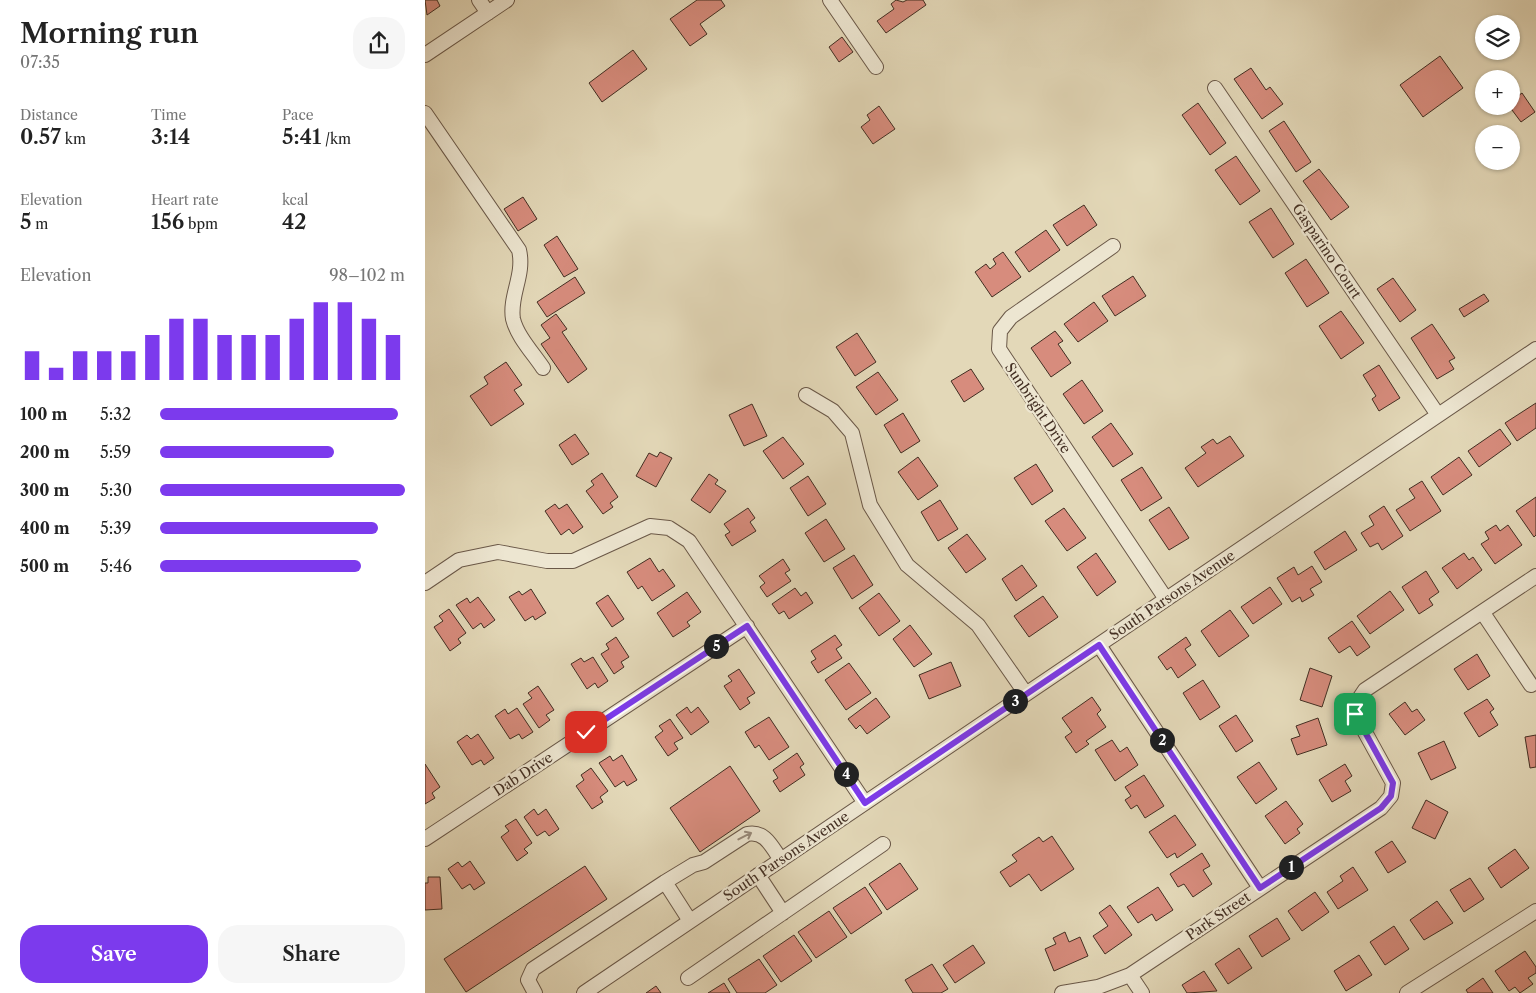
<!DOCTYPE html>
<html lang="en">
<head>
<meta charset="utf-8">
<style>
	:root { --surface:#fff; --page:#f6f6f6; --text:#222; --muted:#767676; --accent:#7c3aed }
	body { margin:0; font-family:"Libre Caslon Text",serif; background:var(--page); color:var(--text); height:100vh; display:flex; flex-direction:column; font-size:19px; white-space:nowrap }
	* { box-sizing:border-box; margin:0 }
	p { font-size:16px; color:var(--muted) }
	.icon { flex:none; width:28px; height:28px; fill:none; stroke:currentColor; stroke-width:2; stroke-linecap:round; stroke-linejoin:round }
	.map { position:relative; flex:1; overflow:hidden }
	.drawer { display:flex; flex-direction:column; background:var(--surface); width:425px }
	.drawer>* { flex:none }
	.controls { position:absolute; left:1050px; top:15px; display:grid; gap:10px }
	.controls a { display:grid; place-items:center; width:45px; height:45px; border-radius:50%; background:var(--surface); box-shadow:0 1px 4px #0004; font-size:25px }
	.pin { position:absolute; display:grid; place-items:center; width:42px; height:42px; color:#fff; margin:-21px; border-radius:10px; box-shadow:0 2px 8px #0006 }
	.km { position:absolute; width:25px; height:25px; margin:-12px; border-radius:50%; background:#222; color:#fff; font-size:14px; line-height:25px; text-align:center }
	.round { display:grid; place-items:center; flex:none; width:52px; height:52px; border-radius:20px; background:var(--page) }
	.overview { display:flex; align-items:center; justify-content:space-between; height:85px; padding:0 20px }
	h1 { font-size:28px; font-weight:600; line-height:38px }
	.metrics { display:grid; grid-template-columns:repeat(3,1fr); gap:8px; height:85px; padding:5px 20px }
	.metrics div { display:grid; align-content:center }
	.metrics b { font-size:21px; font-weight:600 }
	.metrics small { font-size:14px; font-weight:400 }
	.metrics p { font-size:14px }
	.chart { height:140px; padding:10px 20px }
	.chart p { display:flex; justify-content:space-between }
	.chart svg { width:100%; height:90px; margin-top:5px; stroke:var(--accent); stroke-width:6 }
	.primary-button { display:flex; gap:10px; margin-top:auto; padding:10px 20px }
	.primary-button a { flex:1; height:58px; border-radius:20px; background:var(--accent); color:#fff; font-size:20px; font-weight:600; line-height:58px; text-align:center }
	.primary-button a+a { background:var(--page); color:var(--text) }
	ul { padding:0 20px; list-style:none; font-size:16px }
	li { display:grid; grid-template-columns:80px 60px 1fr; align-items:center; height:38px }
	li i { height:12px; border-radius:6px; background:var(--accent) }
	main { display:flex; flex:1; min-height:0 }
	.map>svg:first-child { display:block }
</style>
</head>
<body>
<main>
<section class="drawer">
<div class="overview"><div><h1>Morning run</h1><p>07:35</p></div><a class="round"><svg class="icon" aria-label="share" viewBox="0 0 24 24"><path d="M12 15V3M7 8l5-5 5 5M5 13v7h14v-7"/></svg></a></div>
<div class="metrics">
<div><p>Distance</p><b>0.57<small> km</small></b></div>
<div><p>Time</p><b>3:14</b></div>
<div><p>Pace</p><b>5:41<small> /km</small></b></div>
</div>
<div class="metrics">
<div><p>Elevation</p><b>5<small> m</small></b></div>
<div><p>Heart rate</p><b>156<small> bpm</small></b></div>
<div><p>kcal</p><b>42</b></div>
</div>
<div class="chart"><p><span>Elevation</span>98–102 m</p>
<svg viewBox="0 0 160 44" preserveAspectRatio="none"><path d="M5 44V30M15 44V38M25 44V30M35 44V30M45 44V30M55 44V22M65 44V14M75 44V14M85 44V22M95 44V22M105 44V22M115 44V14M125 44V6M135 44V6M145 44V14M155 44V22"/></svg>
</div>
<ul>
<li><b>100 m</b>5:32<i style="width:97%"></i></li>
<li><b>200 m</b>5:59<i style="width:71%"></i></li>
<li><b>300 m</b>5:30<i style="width:100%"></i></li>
<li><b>400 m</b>5:39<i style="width:89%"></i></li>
<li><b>500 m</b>5:46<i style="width:82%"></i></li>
</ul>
<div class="primary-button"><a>Save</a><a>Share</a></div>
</section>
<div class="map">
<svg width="1111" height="993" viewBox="0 0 1111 993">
	<rect width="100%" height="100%" fill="#e3d8b8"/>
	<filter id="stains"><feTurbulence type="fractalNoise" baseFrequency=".004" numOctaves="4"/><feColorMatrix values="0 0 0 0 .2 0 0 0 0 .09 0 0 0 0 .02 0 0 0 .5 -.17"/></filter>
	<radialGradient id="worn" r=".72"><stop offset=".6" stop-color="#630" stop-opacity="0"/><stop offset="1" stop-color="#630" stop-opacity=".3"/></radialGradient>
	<path fill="#d78c7d" stroke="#422e22" d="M0 0H12L15 6 2 15Z
		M272 0H296L300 6 275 24 282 34 265 46 245 19Z
		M471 0 478 2 482 0H498L501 5 461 33 452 21 469 9 466 4Z
		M417 37 428 52 414 62 404 47Z
		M208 50 222 69 177 102 164 83Z
		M1015 56 1038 88 998 117 975 85Z
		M826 68 841 90 845 87 858 104 837 119 809 79Z
		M1097 93 1110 112 1096 122 1084 106H1086V101Z
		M773 103 801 143 785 155 757 115Z
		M454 106 470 129 448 144 436 127 445 120 442 115Z
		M859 121 886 162 871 172 844 131Z
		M811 156 835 191 815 205 790 170Z
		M894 169 924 207 906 220 878 181Z
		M98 197 112 219 93 231 79 209Z
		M659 205 672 225 642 246 628 225Z
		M846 208 869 244 848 258 824 222Z
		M621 230 635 250 604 272 590 252Z
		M132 236 153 269 139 277 119 245Z
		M578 252 596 277 567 297 550 272 561 264 565 269 571 264 568 259Z
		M881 259 904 293 882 307 860 273Z
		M708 276 721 296 690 316 677 296Z
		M150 277 160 293 122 317 112 302Z
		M968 278 991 310 975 322 952 289Z
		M1059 294 1064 301 1039 317 1034 309Z
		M669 302 683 321 653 342 639 324Z
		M916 311 939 343 916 359 894 326Z
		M131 314 142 329 137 332 162 369 143 383 116 344 125 338 116 325Z
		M1007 324 1030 358 1024 361 1029 369 1012 379 986 338Z
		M630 331 638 341 633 344 646 363 626 377 606 348Z
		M432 333 451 362 430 376 411 347Z
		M81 362 97 385 89 390 99 404 66 426 45 396 63 384 59 377Z
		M954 365 975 398 954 411 947 399 951 396 938 375Z
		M546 369 559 389 539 402 526 381Z
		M453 372 473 400 451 415 431 387Z
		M657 380 678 411 659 424 638 394Z
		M1111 403V428L1092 441 1080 423Z
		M327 404 342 436 319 446 304 415Z
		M478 413 495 441 476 453 459 425Z
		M686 423 708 454 688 467 667 437Z
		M1075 429 1086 444 1054 467 1043 451Z
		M150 434 164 454 147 465 134 445Z
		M805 436 819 456 773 487 760 468 781 453 776 447 788 439 792 444Z
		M358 437 379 464 358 479 338 451Z
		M235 452 247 458 231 487 211 476 224 453 232 457Z
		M493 457 513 486 493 500 473 472Z
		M1034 457 1047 475 1018 495 1006 477Z
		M611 464 628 491 607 505 589 478Z
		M717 467 737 498 716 511 696 480Z
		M177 473 193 497 185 503 188 507 178 514 161 491 169 485 166 481Z
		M284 474 293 480 290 484 301 491 285 513 266 500Z
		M383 476 401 504 383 516 365 488Z
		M997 481 1016 511 985 531 971 510 990 498 984 489Z
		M1111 497V535L1109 537 1091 511Z
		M515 500 533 529 513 541 496 512Z
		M130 504 134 509 142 504 158 527 148 534 144 529 136 535 120 511Z
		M959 506 978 536 957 550 953 543 945 547 936 533 949 525 944 516Z
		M744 507 764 538 744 550 724 520Z
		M323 508 330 518 325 522 331 531 307 546 300 535 305 532 299 524Z
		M639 508 661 538 642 551 620 521Z
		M401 519 420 549 399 562 380 533Z
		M1071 525 1075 531 1083 525 1097 545 1070 564 1056 544 1064 539 1060 532Z
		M920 531 932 550 900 570 889 552Z
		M542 534 561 559 541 573 523 548Z
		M671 553 691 582 672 596 652 567Z
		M1039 553 1044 560 1048 557 1057 570 1032 589 1017 568Z
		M429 555 448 585 427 599 408 568Z
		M225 558 234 572 238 569 250 586 227 601 217 586 213 589 202 572Z
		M358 559 365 570 360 573 366 581 342 597 335 587 340 583 334 576Z
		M597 565 612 586 591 601 577 579Z
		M887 566 897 582 885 589 889 595 877 602 875 597 867 602 852 578 869 567 873 575Z
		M1001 571 1014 592 1004 599 1008 605 994 614 977 587Z
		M845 587 857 604 828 624 816 607Z
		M370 588 376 596 381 592 388 603 364 619 359 611 354 614 347 604Z
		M106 589 121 613 110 620 108 616 100 621 84 597 94 591 97 595Z
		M965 591 979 610 945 634 932 616Z
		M262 592 276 612 262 622 265 626 248 637 232 613Z
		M454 593 475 621 454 636 434 608Z
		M183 595 199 619 187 627 171 603Z
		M618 596 633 617 604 637 589 616Z
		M53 597 70 620 59 628 56 623 48 629 31 605 42 598 45 603Z
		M24 609 41 633 33 639 36 643 25 651 9 627 18 621 14 616Z
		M805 610 824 636 794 657 776 631Z
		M927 621 945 647 932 656 925 646 914 653 903 638Z
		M485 625 507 654 489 667 468 639Z
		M410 635 417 645 411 649 417 658 393 673 386 662 391 659 386 651Z
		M191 637 204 657 196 662 199 667 189 674 176 654 184 649 181 644Z
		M761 637 766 645 760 649 771 665 753 678 746 667 742 670 733 657Z
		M1052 654 1065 676 1043 690 1029 669Z
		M168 657 183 681 173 688 170 683 162 689 146 664 156 658 159 662Z
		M526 662 536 686 504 699 494 675Z
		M424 663 446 693 421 710 400 680Z
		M885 668 907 676 897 707 875 700Z
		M314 669 330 693 322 698 325 703 315 710 299 686 307 681 303 676Z
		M778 680 795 707 775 720 758 693Z
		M113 686 129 710 121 715 125 720 114 728 98 704 107 698 103 693Z
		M667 697 676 710 672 714 681 727 661 741 664 744 651 753 640 737 647 732 637 718Z
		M451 698 465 717 442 734 435 725 431 729 423 719Z
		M1062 699 1069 709 1065 712 1073 725 1054 737 1039 713Z
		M980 702 987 712 992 709 1000 720 980 735 964 714Z
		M262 707 266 713 273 707 284 722 266 735 251 715Z
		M92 708 108 732 97 739 94 734 85 739 70 716 80 709 83 714Z
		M811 715 828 741 811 752 794 726Z
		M344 717 364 747 344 760 334 745 330 748 320 732Z
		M893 718 902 745 872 755 866 739 875 736 871 726Z
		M245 719 258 738 249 743 253 749 243 756 230 737 238 731 234 726Z
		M53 734 69 758 59 765 56 760 47 765 32 742 42 735 46 739Z
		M1111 735V767L1105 768 1100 737Z
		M687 740 695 752 702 747 713 765 690 781 670 750Z
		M1019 741 1031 768 1006 780 993 753Z
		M372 753 379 764 375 767 380 775 355 792 348 781 353 778 348 770Z
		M197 755 212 780 202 786 199 781 190 787 174 763 185 756 188 761Z
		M834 762 852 789 831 804 812 777Z
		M0 764 15 787 7 793 10 798 0 804Z
		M920 764 927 776 920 781 926 791 907 802 894 780Z
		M305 766 335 811 275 852 245 808Z
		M166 768 183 791 175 797 178 802 167 809 151 786 159 780 156 775Z
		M719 775 739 806 720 818 712 805 706 809 700 800 706 796 700 787Z
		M1001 800 1023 812 1010 839 987 828Z
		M861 801 878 824 872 829 875 833 860 844 840 816Z
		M109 809 113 815 121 809 134 829 124 836 120 831 112 836 99 817Z
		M750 815 771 845 752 858 750 853 742 858 724 832Z
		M91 819 107 843 99 849 103 853 92 861 76 837 84 831 80 826Z
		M627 836 649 869 616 891 604 874 585 887 575 872 592 861 587 855 614 837 618 842Z
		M967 841 981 862 963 873 950 852Z
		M1090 849 1104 868 1076 888 1063 868Z
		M777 853 785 866 778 870 787 884 768 897 759 884 753 887 745 874Z
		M45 861 60 883 49 890 45 884 37 889 23 869 33 862 37 867Z
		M475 863 493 889 462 910 444 884Z
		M160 866 182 899 41 992 19 959Z
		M928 867 943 890 913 909 902 892 918 881 915 876Z
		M3 877H15L17 909 0 910V883H3Z
		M1045 878 1059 899 1039 912 1025 890Z
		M440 887 457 913 426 934 408 908Z
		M733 887 748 910 731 921 727 914 713 923 702 907Z
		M890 892 904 912 877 931 863 911Z
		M1012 901 1028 923 999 940 985 920Z
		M685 905 707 935 680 954 668 936 683 926 674 913Z
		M404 911 422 937 391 958 373 932Z
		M852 918 865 939 837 957 824 936Z
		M969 926 984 949 960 965 945 942Z
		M640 932 644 942 655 937 663 956 629 971 620 949 631 944 628 938Z
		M369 935 387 961 356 982 338 956Z
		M548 945 560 963 530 983 518 965Z
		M814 948 827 968 803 984 790 964Z
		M1100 951 1111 967V973L1103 978 1108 984 1095 993 1090 987 1084 991 1070 971Z
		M934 955 947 975 921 991 909 971Z
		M334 959 352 985 340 993H312L303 979Z
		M507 964 523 989 516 993H488L480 980Z
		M779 971 792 991 762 993 757 985Z
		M1058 978 1068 993H1043L1041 990Z
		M299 983 305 993H283Z
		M231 986 236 993H221Z"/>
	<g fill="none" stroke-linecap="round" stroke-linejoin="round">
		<defs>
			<path id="minor" d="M54 0 63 13
				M405 0 451 67
				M0 55 82 0
				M790 88 1013 415
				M0 113 94 250C100 275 84 296 88 319 92 336 108 353 118 368
				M688 246 586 317 575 331 574 349 741 599
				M381 395 408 411 427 433 445 505 482 565 553 625 601 694
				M0 583 34 560 73 552 122 561H148L225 526 244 528 264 541 440 803
				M1058 613 1106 685
				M674 645 835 888
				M0 839 322 626
				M333 875 358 913
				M240 882 265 921
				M705 975 717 993
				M263 978 458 844
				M110 993 103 980 108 969 240 882 268 865 279 862 322 834C340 830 347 847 356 860
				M159 993 1111 349
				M637 993 673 987 705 975 956 808 966 796 968 783 930 714 932 702 940 690 1111 576
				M982 993 1111 911"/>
		</defs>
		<use href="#minor" stroke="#6a5848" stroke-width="16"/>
		<use href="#minor" stroke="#ede6d1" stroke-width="14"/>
	</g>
	<defs><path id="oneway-shaft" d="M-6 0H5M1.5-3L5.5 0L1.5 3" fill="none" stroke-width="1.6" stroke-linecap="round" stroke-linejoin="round" transform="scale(1.25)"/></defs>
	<use stroke="#988a7a" href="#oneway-shaft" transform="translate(320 836) rotate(-27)"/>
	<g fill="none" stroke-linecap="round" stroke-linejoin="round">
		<defs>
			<path id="route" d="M161 732 322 626 440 803 674 645 835 888 956 808 966 796 968 783 930 714"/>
		</defs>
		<use href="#route" stroke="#fff" stroke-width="10"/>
		<use href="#route" stroke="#7c3aed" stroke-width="6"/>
	</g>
	<g text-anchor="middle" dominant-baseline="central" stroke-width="4.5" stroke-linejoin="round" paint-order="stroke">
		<g font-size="14" fill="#422e22" stroke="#ede6d1">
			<text transform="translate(902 251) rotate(56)">Gasparino Court</text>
			<text transform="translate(613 408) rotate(56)">Sunbright Drive</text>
			<text transform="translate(747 595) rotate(-34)">South Parsons Avenue</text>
			<text transform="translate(98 774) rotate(-33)">Dab Drive</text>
			<text transform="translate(361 856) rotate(-34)">South Parsons Avenue</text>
			<text transform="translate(793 916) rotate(-34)">Park Street</text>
		</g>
	</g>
	<rect width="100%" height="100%" filter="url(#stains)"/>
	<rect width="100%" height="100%" fill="url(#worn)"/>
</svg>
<div class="controls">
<a><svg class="icon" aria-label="layers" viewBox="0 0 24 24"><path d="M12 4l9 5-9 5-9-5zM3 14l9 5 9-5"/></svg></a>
<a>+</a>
<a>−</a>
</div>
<div class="pin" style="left:930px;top:714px;background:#1e9e55"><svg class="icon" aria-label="arrive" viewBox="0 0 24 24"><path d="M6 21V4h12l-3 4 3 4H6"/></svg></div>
<div class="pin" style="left:161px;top:732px;background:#d93025"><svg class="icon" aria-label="check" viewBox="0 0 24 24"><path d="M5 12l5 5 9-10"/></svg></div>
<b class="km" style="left:866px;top:867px">1</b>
<b class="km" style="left:737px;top:740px">2</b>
<b class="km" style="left:590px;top:701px">3</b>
<b class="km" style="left:421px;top:774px">4</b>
<b class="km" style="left:291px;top:646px">5</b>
</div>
</main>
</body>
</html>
